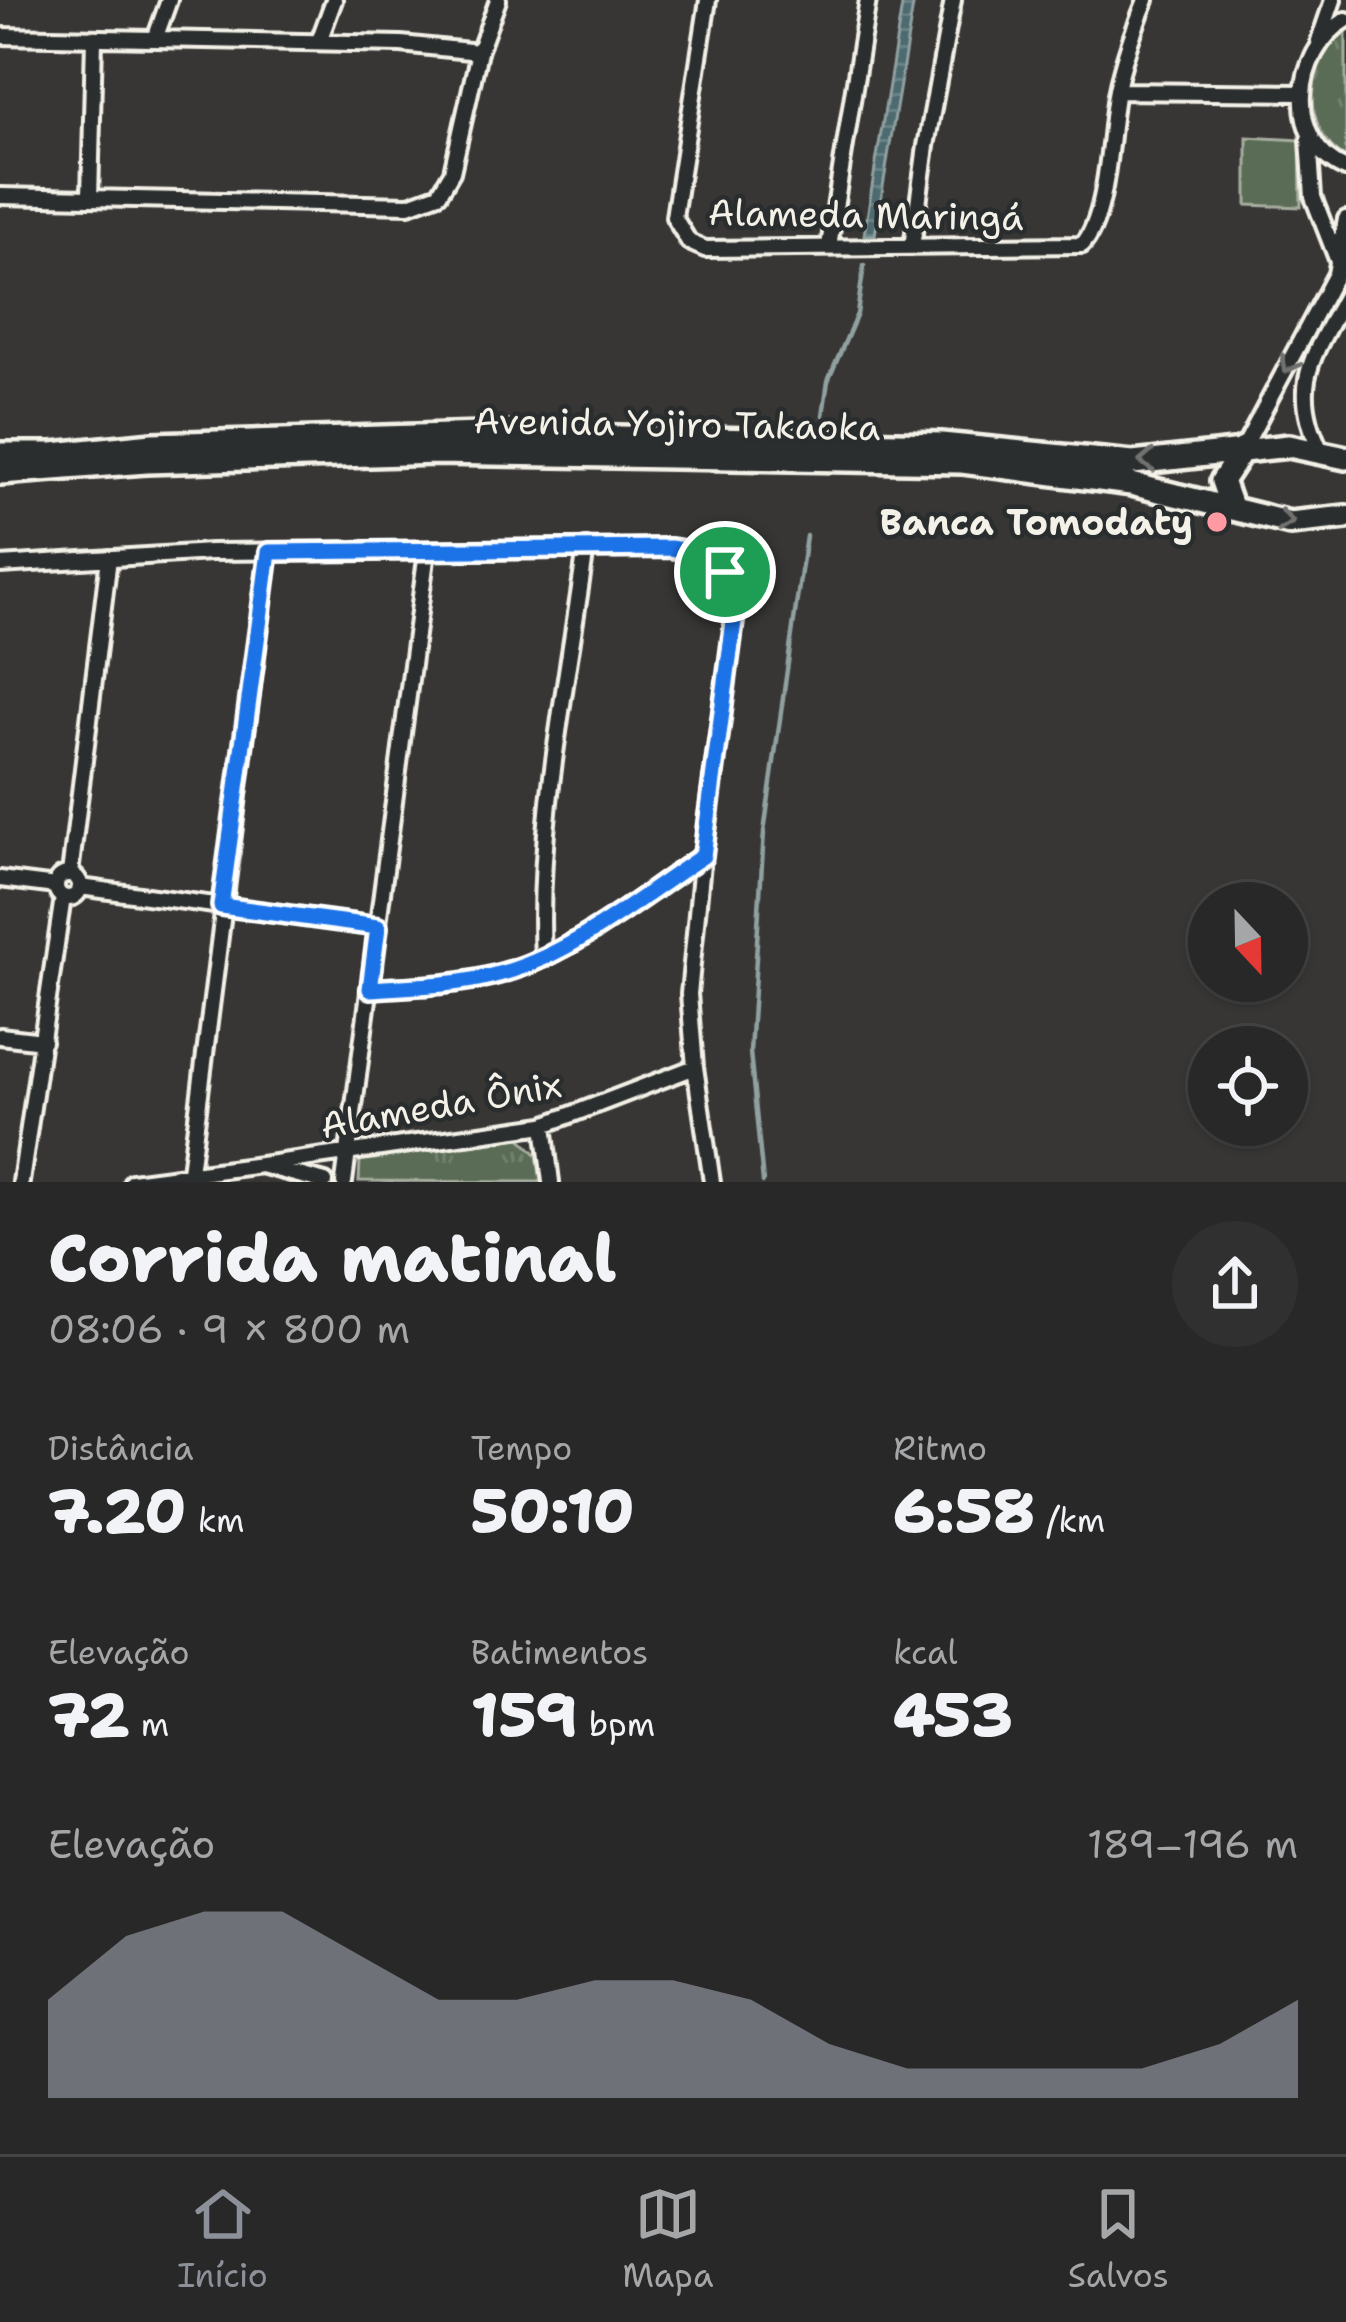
<!DOCTYPE html>
<html lang="pt">
<head>
<meta charset="utf-8">
<style>
	:root { --surface:#292828; --page:#313030; --text:#f1f3f6; --muted:#a5a6a8; --line:#454445; --accent:#8c9099 }
	body { margin:0; font-family:"Shantell Sans",sans-serif; background:var(--page); color:var(--text); height:100vh; display:flex; flex-direction:column; font-size:45px; white-space:nowrap }
	* { box-sizing:border-box; margin:0 }
	p { font-size:39px; color:var(--muted) }
	.icon { flex:none; width:66px; height:66px; fill:none; stroke:currentColor; stroke-width:2; stroke-linecap:round; stroke-linejoin:round }
	.map { position:relative; height:1182px; overflow:hidden }
	.side { display:flex; flex-direction:column; background:var(--surface); flex:1 }
	.side>* { flex:none }
	.needle { width:78px; rotate:158deg }
	.tools { position:absolute; left:1188px; top:882px; display:grid; gap:24px }
	.tools a { display:grid; place-items:center; width:120px; height:120px; border-radius:50%; background:var(--surface); box-shadow:0 3px 9px #0004,0 0 0 3px var(--line); font-size:60px }
	.pin { position:absolute; display:grid; place-items:center; width:102px; height:102px; color:#fff; margin:-51px; border:6px solid #fff; border-radius:50%; box-shadow:0 3px 12px #0007 }
	.round { display:grid; place-items:center; flex:none; width:126px; height:126px; border-radius:63px; background:var(--page) }
	.summary { display:flex; align-items:center; justify-content:space-between; height:204px; padding:0 48px }
	h1 { font-size:66px; font-weight:800; line-height:90px }
	.stats { display:grid; grid-template-columns:repeat(3,1fr); gap:18px; height:204px; padding:12px 48px }
	.stats div { display:grid; align-content:center }
	.stats b { font-size:60px; font-weight:800 }
	.stats small { font-size:33px; font-weight:400 }
	.stats p { font-size:33px }
	.chart { height:336px; padding:24px 48px }
	.chart p { display:flex; justify-content:space-between }
	.chart svg { width:100%; height:216px; margin-top:12px; fill:var(--accent); opacity:.7 }
	.tab-bar { display:flex; justify-content:space-around; align-items:center; height:168px; border-top:3px solid var(--line); background:var(--surface); font-size:33px; color:var(--muted) }
	.tab-bar a { display:grid; justify-items:center; gap:6px }
	.tab-bar .selected { color:var(--accent) }
	.map>svg:first-child { display:block }
</style>
</head>
<body>
<div class="map">
<svg width="1346" height="1182" viewBox="0 0 1346 1182">
	<defs>
		<pattern id="park-tufts" width="24" height="20" patternUnits="userSpaceOnUse" patternTransform="scale(3)"><rect width="24" height="20" fill="#5a6c56"/><path d="M3 7l-1-3M5 7V3M7 7l1-3M15 17l-1-3M17 17v-4M19 17l1-3" fill="none" stroke="#72816e"/></pattern>
		<pattern id="water-rules" width="6" height="5" patternUnits="userSpaceOnUse" patternTransform="scale(3)"><rect width="6" height="5" fill="#4d6b70"/><path d="M0 2.5h6" fill="none" stroke="#678184"/></pattern>
	</defs>
	<rect width="100%" height="100%" fill="#373635"/>
	<filter id="ink" filterUnits="userSpaceOnUse"><feTurbulence type="fractalNoise" baseFrequency=".00833" numOctaves="2"/><feDisplacementMap in="SourceGraphic" scale="24" xChannelSelector="R" yChannelSelector="G"/><feConvolveMatrix kernelMatrix="1 2 1 2 8 2 1 2 1" color-interpolation-filters="sRGB"/></filter>
	<g filter="url(#ink)">
		<path fill="url(#park-tufts)" stroke="#a7ae9f" stroke-width="3" d="M1346 25V158C1297 129 1308 60 1346 25Z
			M520 1138 537 1155 541 1182 359 1181 360 1160Z"/>
		<path fill="#5a6c56" stroke="#a7ae9f" stroke-width="3" d="M1247 137 1300 140 1301 207 1247 205Z"/>
		<path fill="url(#water-rules)" stroke="#90a1a0" stroke-width="3" d="M903 0H914L875 235H864Z"/>
		<g fill="none" stroke-linecap="round" stroke-linejoin="round">
			<path stroke="#90a1a0" stroke-width="4.5" d="M823 415 828 381 857 314 864 265
				M763 1182 750 1052 764 832 806 536"/>
			<defs>
				<path id="street" d="M708 0 674 217 689 242 705 249 1082 245C1109 217 1109 129 1117 90 1123 59 1134 29 1146 0
					M1346 20C1293 51 1284 143 1346 169
					M0 36 401 44 479 52
					M155 39 169 0
					M319 41 334 0
					M1319 41 1333 0
					M1117 91 1303 93
					M1309 139 1313 197 1339 264
					M0 196 409 205 439 194 452 172 479 52 498 0
					M90 198 94 39
					M829 246 868 0
					M912 247 926 146 953 0
					M1243 449 1336 274 1346 219
					M1321 451C1288 384 1314 355 1346 295
					M0 565 211 552 670 548 694 551 713 560 725 573 736 606 706 823 689 994 695 1067 712 1182
					M70 874 109 558
					M56 886a12 12 0 1 1 24 0a12 12 0 1 1-24 0Z
					M0 879 56 886
					M80 887 378 927
					M543 957C536 825 568 679 586 547
					M370 989C410 986 452 986 491 976 569 958 637 899 703 855
					M0 1036 43 1041
					M544 1125 551 1182
					M261 1165 544 1125 695 1067
					M190 1172 269 552
					M21 1182 63 897
					M132 1182 261 1165 325 1182
					M344 1182 427 551"/>
				<path id="secondary" d="M0 454H53L153 444 483 434 941 444 1133 463 1289 446 1346 458
					M0 473 146 462 436 453 962 462 1131 484 1290 523 1346 517
					M1232 509 1222 481 1243 449"/>
			</defs>
			<use href="#street" stroke="#f4f1e8" stroke-width="22"/>
			<use href="#secondary" stroke="#f4f1e8" stroke-width="30"/>
			<use href="#street" stroke="#2a2d2e" stroke-width="14"/>
			<use href="#secondary" stroke="#2a2d2e" stroke-width="21"/>
		</g>
		<defs><path id="oneway-chevron" d="M-2-3.5L2.5 0L-2 3.5" fill="none" stroke-width="1.6" stroke-linecap="round" stroke-linejoin="round" transform="scale(3)"/></defs>
		<g stroke="#71726f">
			<use href="#oneway-chevron" transform="translate(1289 365) rotate(117)"/>
			<use href="#oneway-chevron" transform="translate(1147 461) rotate(177)"/>
			<use href="#oneway-chevron" transform="translate(1286 521) rotate(8)"/>
		</g>
	</g>
	<g fill="none" stroke-linecap="round" stroke-linejoin="round" filter="url(#ink)">
		<defs>
			<path id="route" d="M670 548C708 553 728 567 736 606L703 856C637 899 569 958 491 976 452 986 410 986 370 989L378 927 221 906 269 552Z"/>
		</defs>
		<use href="#route" stroke="#fff" stroke-width="24"/>
		<use href="#route" stroke="#1a73e8" stroke-width="15"/>
	</g>
	<circle fill="#ff9aa2" stroke="#2a2d2e" stroke-width="4.5" cx="1217" cy="522" r="12"/>
	<g text-anchor="middle" dominant-baseline="central" stroke-width="9" stroke-linejoin="round" paint-order="stroke">
		<g font-size="36" fill="#f4f1e8" stroke="#2a2d2e">
			<text transform="translate(866 215) rotate(1)">Alameda Maringá</text>
			<text transform="translate(677 424) rotate(1)">Avenida Yojiro Takaoka</text>
			<text transform="translate(441 1105) rotate(-10)">Alameda Ônix</text>
		</g>
		<g font-size="36" font-weight="bold" fill="#f4f1e8" stroke="#2a2d2e" text-anchor="end">
			<text x="1193" y="522">Banca Tomodaty</text>
		</g>
	</g>
</svg>
<div class="tools">
<a><svg class="needle" viewBox="-14 -14 28 28"><path d="M0-13l5 13h-10z" fill="#e53935"/><path d="M0 13l5-13h-10z" fill="#a5a6a8"/></svg></a>
<a><svg class="icon" aria-label="locate" viewBox="0 0 24 24"><circle cx="12" cy="12" r="6"/><path d="M12 2v4M12 18v4M2 12h4M18 12h4"/></svg></a>
</div>
<div class="pin" style="left:725px;top:572px;background:#1e9e55"><svg class="icon" aria-label="arrive" viewBox="0 0 24 24"><path d="M6 21V4h12l-3 4 3 4H6"/></svg></div>
</div>
<section class="side">
<div class="summary"><div><h1>Corrida matinal</h1><p>08:06 · 9 × 800 m</p></div><a class="round"><svg class="icon" aria-label="share" viewBox="0 0 24 24"><path d="M12 15V3M7 8l5-5 5 5M5 13v7h14v-7"/></svg></a></div>
<div class="stats">
<div><p>Distância</p><b>7.20<small> km</small></b></div>
<div><p>Tempo</p><b>50:10</b></div>
<div><p>Ritmo</p><b>6:58<small> /km</small></b></div>
</div>
<div class="stats">
<div><p>Elevação</p><b>72<small> m</small></b></div>
<div><p>Batimentos</p><b>159<small> bpm</small></b></div>
<div><p>kcal</p><b>453</b></div>
</div>
<div class="chart"><p><span>Elevação</span>189–196 m</p>
<svg viewBox="0 0 160 44" preserveAspectRatio="none"><path d="M0 44V24L10 11L20 6L30 6L40 15L50 24L60 24L70 20L80 20L90 24L100 33L110 38L120 38L130 38L140 38L150 33L160 24V44z"/></svg>
</div>
</section>
<nav class="tab-bar">
<a class="selected"><svg class="icon" aria-label="home" viewBox="0 0 24 24"><path d="M3 11l9-7 9 7M6 9v11h12V9"/></svg>Início</a>
<a><svg class="icon" aria-label="map" viewBox="0 0 24 24"><path d="M3 6l6-2 6 2 6-2v14l-6 2-6-2-6 2zM9 4v14M15 6v14"/></svg>Mapa</a>
<a><svg class="icon" aria-label="saved" viewBox="0 0 24 24"><path d="M7 4h10v16l-5-4-5 4z"/></svg>Salvos</a>
</nav>
</body>
</html>
